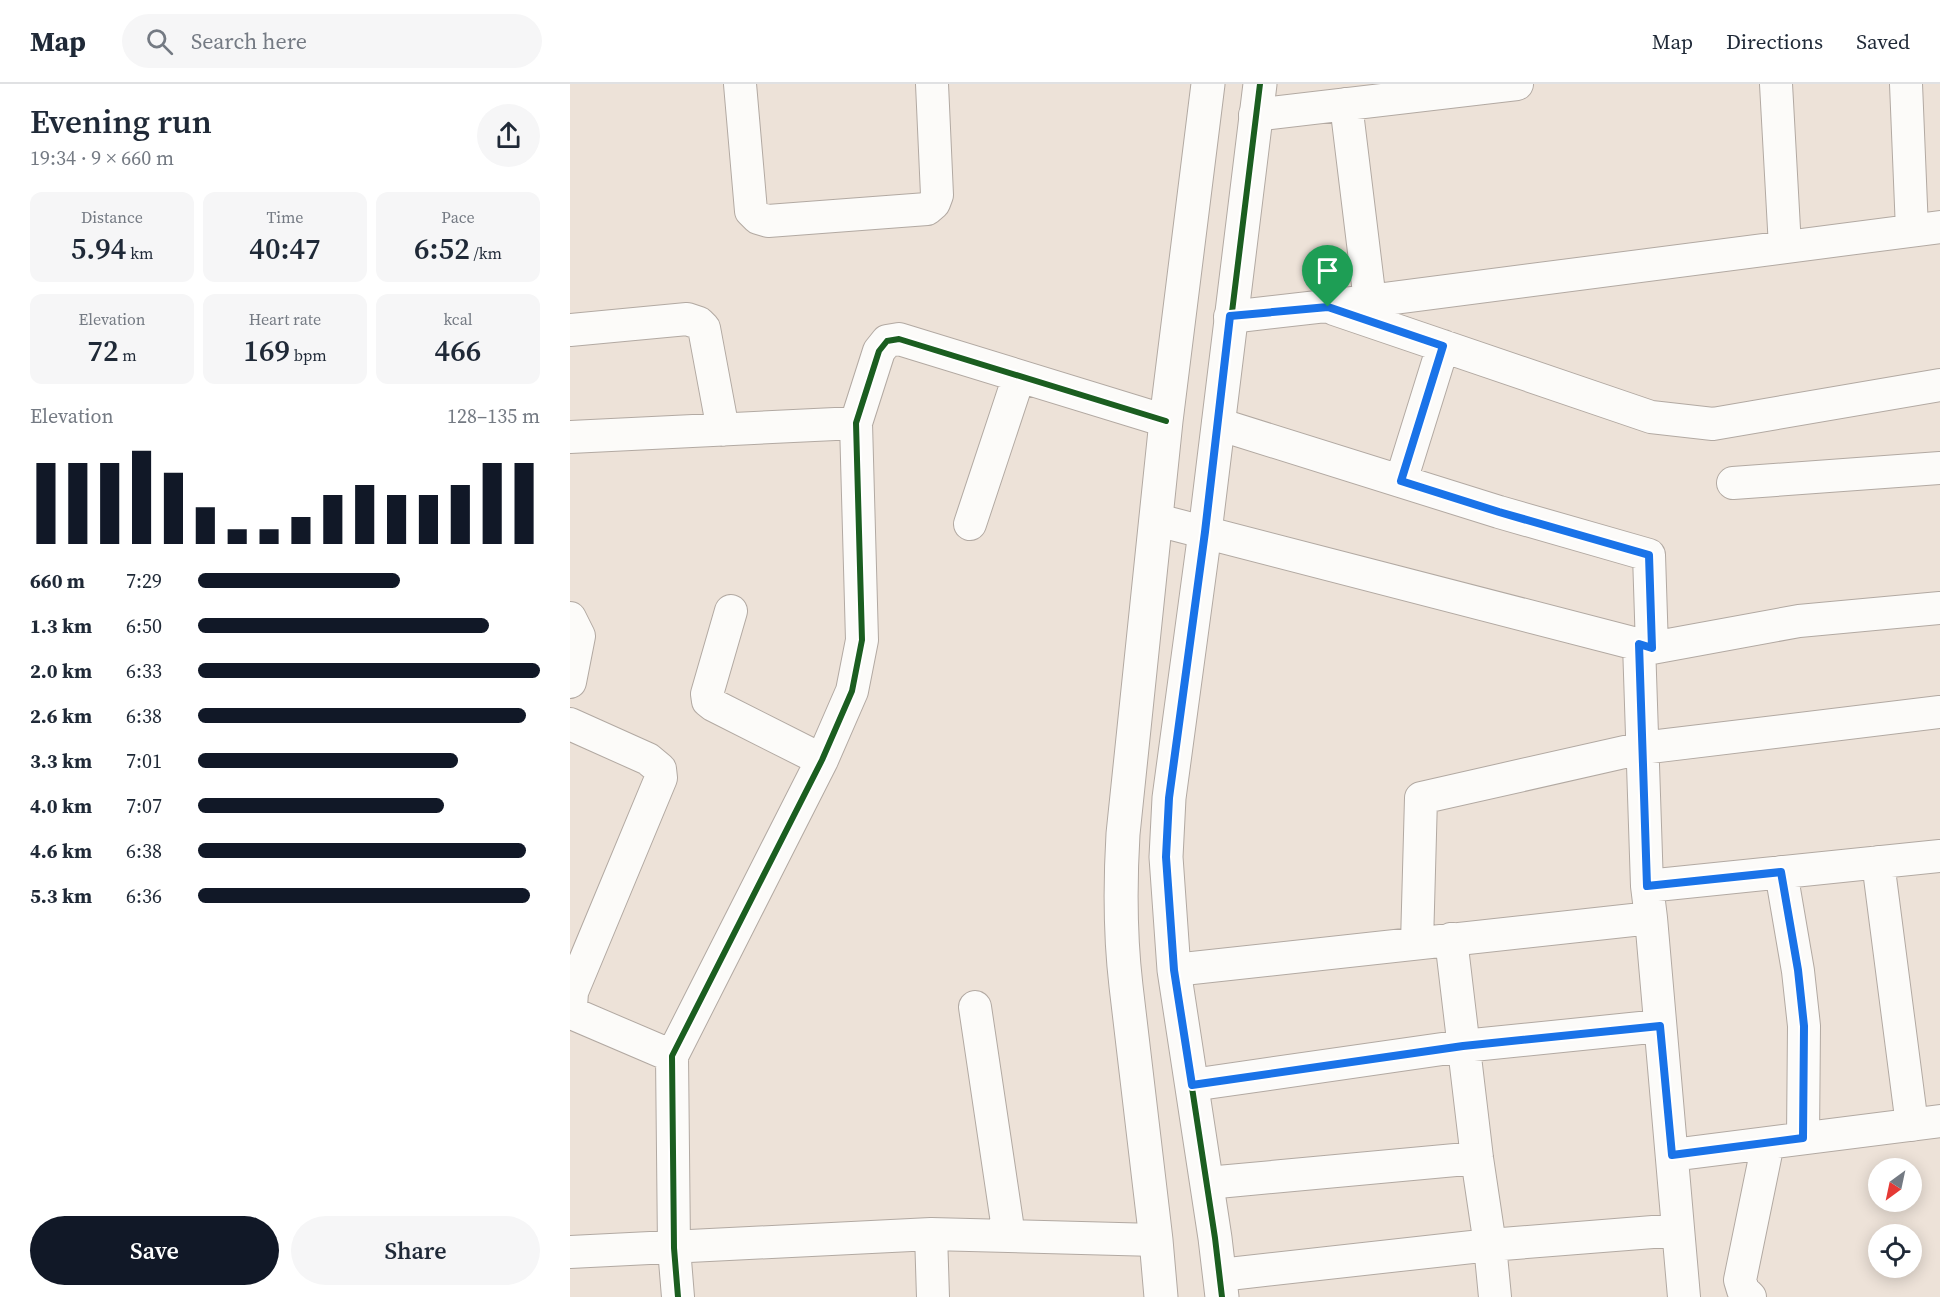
<!DOCTYPE html>
<html lang="en">
<head>
<meta charset="utf-8">
<style>
	:root { --surface:#fff; --page:#f6f6f7; --text:#1f2937; --muted:#747a83; --line:#e0e1e3; --accent:#111827 }
	body { margin:0; font-family:"Source Serif 4",serif; background:var(--page); color:var(--text); height:100vh; display:flex; flex-direction:column; font-size:22px; white-space:nowrap }
	* { box-sizing:border-box; margin:0 }
	p { font-size:20px; color:var(--muted) }
	.icon { flex:none; width:33px; height:33px; fill:none; stroke:currentColor; stroke-width:2; stroke-linecap:round; stroke-linejoin:round }
	.map { position:relative; flex:1; overflow:hidden }
	.panel { display:flex; flex-direction:column; background:var(--surface); width:570px }
	.panel>* { flex:none }
	.needle { width:39px; rotate:213deg }
	.controls { position:absolute; left:1298px; top:1074px; display:grid; gap:12px }
	.controls a { display:grid; place-items:center; width:54px; height:54px; border-radius:50%; background:var(--surface); box-shadow:0 3px 15px #0003; font-size:30px }
	.pin { position:absolute; display:grid; place-items:center; width:51px; height:51px; color:#fff; margin:-62px -26px; border-radius:50% 50% 50% 0; rotate:-45deg; box-shadow:0 0 6px #0007 }
	.pin .icon { rotate:45deg }
	.round { display:grid; place-items:center; flex:none; width:63px; height:63px; border-radius:32px; background:var(--page) }
	.summary { display:flex; align-items:center; justify-content:space-between; height:102px; padding:0 30px }
	h1 { font-size:33px; font-weight:600; line-height:45px }
	.stats { display:grid; grid-template-columns:repeat(3,1fr); gap:9px; height:102px; padding:6px 30px }
	.stats div { display:grid; align-content:center; border-radius:12px; background:var(--page); text-align:center }
	.stats b { font-size:30px; font-weight:600 }
	.stats small { font-size:16px; font-weight:400 }
	.stats p { font-size:16px }
	.chart { height:168px; padding:12px 30px }
	.chart p { display:flex; justify-content:space-between }
	.chart svg { width:100%; height:108px; margin-top:6px; stroke:var(--accent); stroke-width:6 }
	.primary-button { display:flex; gap:12px; margin-top:auto; padding:12px 30px }
	.primary-button a { flex:1; height:69px; border-radius:36px; background:var(--accent); color:#fff; font-size:24px; font-weight:600; line-height:69px; text-align:center }
	.primary-button a+a { background:var(--page); color:var(--text) }
	ul { padding:0 30px; list-style:none; font-size:20px }
	li { display:grid; grid-template-columns:96px 72px 1fr; align-items:center; height:45px }
	li i { height:15px; border-radius:8px; background:var(--accent) }
	header { display:flex; align-items:center; gap:36px; box-sizing:border-box; height:84px; padding:0 30px; background:var(--surface); border-bottom:2px solid var(--line) }
	header strong { font-size:28px }
	nav { display:flex; gap:33px; margin-inline-start:auto; font-size:21px }
	.search { width:420px; height:54px; background:var(--page); display:flex; align-items:center; gap:15px; box-sizing:border-box; padding:0 21px; border-radius:33px; color:var(--muted); font-size:22px }
	main { display:flex; flex:1; min-height:0 }
	.map>svg:first-child { display:block }
</style>
</head>
<body>
<header>
<strong>Map</strong>
<div class="search"><svg class="icon" aria-label="search" viewBox="0 0 24 24"><circle cx="10" cy="10" r="6"/><path d="M15 15l6 6"/></svg>Search here</div>
<nav><a>Map</a><a>Directions</a><a>Saved</a></nav>
</header>
<main>
<section class="panel">
<div class="summary"><div><h1>Evening run</h1><p>19:34 · 9 × 660 m</p></div><a class="round"><svg class="icon" aria-label="share" viewBox="0 0 24 24"><path d="M12 15V3M7 8l5-5 5 5M5 13v7h14v-7"/></svg></a></div>
<div class="stats">
<div><p>Distance</p><b>5.94<small> km</small></b></div>
<div><p>Time</p><b>40:47</b></div>
<div><p>Pace</p><b>6:52<small> /km</small></b></div>
</div>
<div class="stats">
<div><p>Elevation</p><b>72<small> m</small></b></div>
<div><p>Heart rate</p><b>169<small> bpm</small></b></div>
<div><p>kcal</p><b>466</b></div>
</div>
<div class="chart"><p><span>Elevation</span>128–135 m</p>
<svg viewBox="0 0 160 44" preserveAspectRatio="none"><path d="M5 44V11M15 44V11M25 44V11M35 44V6M45 44V15M55 44V29M65 44V38M75 44V38M85 44V33M95 44V24M105 44V20M115 44V24M125 44V24M135 44V20M145 44V11M155 44V11"/></svg>
</div>
<ul>
<li><b>660 m</b>7:29<i style="width:59%"></i></li>
<li><b>1.3 km</b>6:50<i style="width:85%"></i></li>
<li><b>2.0 km</b>6:33<i style="width:100%"></i></li>
<li><b>2.6 km</b>6:38<i style="width:96%"></i></li>
<li><b>3.3 km</b>7:01<i style="width:76%"></i></li>
<li><b>4.0 km</b>7:07<i style="width:72%"></i></li>
<li><b>4.6 km</b>6:38<i style="width:96%"></i></li>
<li><b>5.3 km</b>6:36<i style="width:97%"></i></li>
</ul>
<div class="primary-button"><a>Save</a><a>Share</a></div>
</section>
<div class="map">
<svg width="1370" height="1213" viewBox="0 0 1370 1213">
	<rect width="100%" height="100%" fill="#ede2d8"/>
	<g fill="none" stroke-linecap="round" stroke-linejoin="round">
		<defs>
			<path id="street" d="M170 0 181 127 188 134 198 137 357 125 364 119 367 111 362 0
				M1206 0 1215 163
				M1336 0 1342 146
				M776 20 800 217
				M685 31 947 0
				M764 225 1081 333 1143 340 1370 301
				M660 233 800 217 1370 143
				M0 246 117 235 129 239 134 244 153 346
				M0 353 286 339
				M831 397 873 262
				M1163 399 1370 384
				M587 436 1082 564 1079 471 929 428 648 340
				M400 440 449 292
				M161 527 137 610 138 617 143 621 252 676
				M0 534 9 552 0 598
				M1069 560 1077 802 1370 772
				M1082 564 1229 537 1370 524
				M0 640 78 675 90 685 91 694 2 908 1 923 6 931 102 972
				M1308 778 1342 1041
				M1211 788 1228 887 1234 942 1233 1054
				M1081 834 1114 1213
				M881 855 907 1074 920 1161 925 1213
				M847 859 851 714 1072 664 1370 628
				M604 886 1081 834 1077 802
				M405 923 439 1152
				M622 1001 893 962 1090 942
				M1102 1071 1370 1037
				M637 1099 907 1074
				M361 1150 363 1213
				M0 1168 361 1150 586 1156
				M650 1191 920 1161 1108 1146
				M108 1213 104 1164 102 972 252 676 282 607 292 556 286 339 309 267 317 257 329 255 596 337
				M1180 1213 1173 1206 1170 1196 1198 1059"/>
			<path id="secondary" d="M591 1213 586 1156 556 902C550 851 550 801 553 750L596 337 638 0
				M652 1213 645 1154 604 886 596 773 599 714 635 448 690 0"/>
		</defs>
		<use href="#street" stroke="#b2a9a2" stroke-width="34"/>
		<use href="#secondary" stroke="#b2a9a2" stroke-width="35"/>
		<use href="#street" stroke="#fcfbf9" stroke-width="32"/>
		<use href="#secondary" stroke="#fcfbf9" stroke-width="33"/>
		<defs>
			<path id="cycleway" d="M108 1213 104 1164 102 972 252 676 282 607 292 556 286 339 309 267 317 257 329 255 596 337
				M652 1213 645 1154 604 886 596 773 599 714 635 448 690 0"/>
		</defs>
		<use href="#cycleway" stroke="#fff" stroke-width="10"/>
		<use href="#cycleway" stroke="#1b5e20" stroke-width="6"/>
	</g>
	<g fill="none" stroke-linecap="round" stroke-linejoin="round">
		<defs>
			<path id="route" d="M758 223 873 262 831 397 929 428 1079 471 1082 564 1069 560 1077 802 1211 788 1228 886 1234 942 1233 1054 1102 1071 1090 942 893 962 622 1001 604 886 596 773 599 714 635 448 660 232Z"/>
		</defs>
		<use href="#route" stroke="#fff" stroke-width="12"/>
		<use href="#route" stroke="#1a73e8" stroke-width="8"/>
	</g>
</svg>
<div class="controls">
<a><svg class="needle" viewBox="-14 -14 28 28"><path d="M0-13l5 13h-10z" fill="#e53935"/><path d="M0 13l5-13h-10z" fill="#747a83"/></svg></a>
<a><svg class="icon" aria-label="locate" viewBox="0 0 24 24"><circle cx="12" cy="12" r="6"/><path d="M12 2v4M12 18v4M2 12h4M18 12h4"/></svg></a>
</div>
<div class="pin" style="left:758px;top:223px;background:#1e9e55"><svg class="icon" aria-label="arrive" viewBox="0 0 24 24"><path d="M6 21V4h12l-3 4 3 4H6"/></svg></div>
</div>
</main>
</body>
</html>
